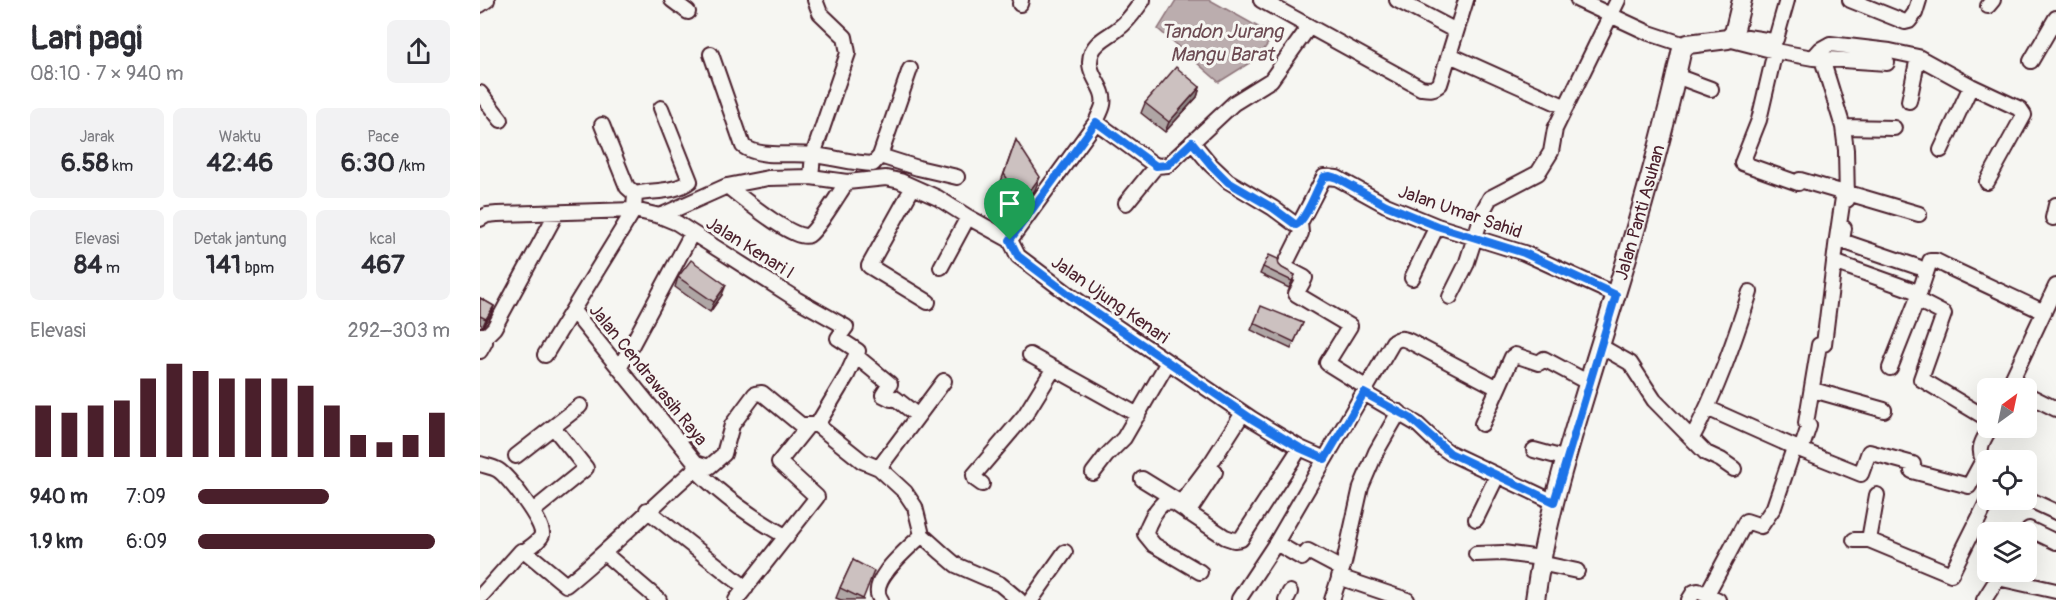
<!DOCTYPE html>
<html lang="id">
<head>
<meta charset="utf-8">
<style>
	:root { --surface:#fff; --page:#f2f2f3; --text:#2b2b33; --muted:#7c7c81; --accent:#4a1f2b }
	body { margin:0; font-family:Pangolin,sans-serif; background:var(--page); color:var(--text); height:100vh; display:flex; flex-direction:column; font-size:22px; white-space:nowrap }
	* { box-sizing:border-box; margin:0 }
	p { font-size:20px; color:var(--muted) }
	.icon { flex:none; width:33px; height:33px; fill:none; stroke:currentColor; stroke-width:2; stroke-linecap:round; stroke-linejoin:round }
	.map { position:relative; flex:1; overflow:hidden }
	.side { display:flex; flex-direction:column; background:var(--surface); width:480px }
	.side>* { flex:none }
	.needle { width:39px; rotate:33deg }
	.buttons { position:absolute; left:1497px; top:378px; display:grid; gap:12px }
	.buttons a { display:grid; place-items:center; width:60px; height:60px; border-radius:9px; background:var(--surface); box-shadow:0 6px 24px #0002; font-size:30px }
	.pin { position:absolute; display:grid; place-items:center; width:51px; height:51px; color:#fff; margin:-62px -26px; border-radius:50% 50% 50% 0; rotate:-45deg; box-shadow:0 0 6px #0007 }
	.pin .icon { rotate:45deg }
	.round { display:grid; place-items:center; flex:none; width:63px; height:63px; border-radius:9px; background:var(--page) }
	.summary { display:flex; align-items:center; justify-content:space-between; height:102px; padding:0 30px }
	h1 { font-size:33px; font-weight:700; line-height:45px }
	.stats { display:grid; grid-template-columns:repeat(3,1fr); gap:9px; height:102px; padding:6px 30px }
	.stats div { display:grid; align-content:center; border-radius:9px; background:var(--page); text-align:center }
	.stats b { font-size:26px; font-weight:700 }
	.stats small { font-size:16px; font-weight:400 }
	.stats p { font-size:16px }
	.chart { height:168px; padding:12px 30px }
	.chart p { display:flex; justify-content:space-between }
	.chart svg { width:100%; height:108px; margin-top:6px; stroke:var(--accent); stroke-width:6 }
	ul { padding:0 30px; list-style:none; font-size:20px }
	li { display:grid; grid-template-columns:96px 72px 1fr; align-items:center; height:45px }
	li i { height:15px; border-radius:8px; background:var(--accent) }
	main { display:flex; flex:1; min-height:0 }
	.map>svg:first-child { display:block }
</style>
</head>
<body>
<main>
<section class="side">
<div class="summary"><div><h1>Lari pagi</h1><p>08:10 · 7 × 940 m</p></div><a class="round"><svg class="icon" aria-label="share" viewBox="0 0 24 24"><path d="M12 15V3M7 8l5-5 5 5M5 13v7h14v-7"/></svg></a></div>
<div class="stats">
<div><p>Jarak</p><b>6.58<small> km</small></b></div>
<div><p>Waktu</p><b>42:46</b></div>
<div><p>Pace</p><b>6:30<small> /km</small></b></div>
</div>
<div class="stats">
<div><p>Elevasi</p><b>84<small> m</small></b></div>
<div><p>Detak jantung</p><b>141<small> bpm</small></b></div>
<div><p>kcal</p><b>467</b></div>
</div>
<div class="chart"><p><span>Elevasi</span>292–303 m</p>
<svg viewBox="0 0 160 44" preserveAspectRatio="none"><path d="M5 44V23M15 44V26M25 44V23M35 44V21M45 44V12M55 44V6M65 44V9M75 44V12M85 44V12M95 44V12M105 44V15M115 44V23M125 44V35M135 44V38M145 44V35M155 44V26"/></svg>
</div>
<ul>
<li><b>940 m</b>7:09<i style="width:52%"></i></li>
<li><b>1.9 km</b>6:09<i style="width:94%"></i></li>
</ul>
</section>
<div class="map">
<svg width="1576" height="600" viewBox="0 0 1576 600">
	<rect width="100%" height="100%" fill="#f6f6f2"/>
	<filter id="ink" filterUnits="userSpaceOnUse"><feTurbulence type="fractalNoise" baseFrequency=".0167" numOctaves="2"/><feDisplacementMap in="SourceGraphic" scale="12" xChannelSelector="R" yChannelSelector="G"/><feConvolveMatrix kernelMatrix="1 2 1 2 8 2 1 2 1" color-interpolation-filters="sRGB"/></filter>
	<g filter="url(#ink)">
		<path fill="#bbadae" stroke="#8e747a" stroke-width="1.5" d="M696 0H730L789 33 791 39 779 57 739 82 678 29Z"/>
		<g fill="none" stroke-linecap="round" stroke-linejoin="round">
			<defs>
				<path id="minor" d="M192 0 208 12
					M781 0 941 88C949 89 954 90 960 84L986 0
					M917 0 976 31
					M1098 0 1169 33 1205 45
					M1370 0 1425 22 1429 21 1435 13 1439 0
					M540 4 541 0
					M0 5 7 0
					M1508 6 1513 0
					M1267 37 1293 41 1296 39 1307 0
					M1248 39 1295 51 1333 58 1407 63
					M1295 51 1279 120 1262 163 1318 183 1320 180 1361 192 1367 188
					M231 54 263 146C281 159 311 152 332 155 353 157 372 163 393 164L400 156 430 69
					M970 55 1086 107
					M1333 58 1341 49 1350 44 1410 51 1438 57 1491 86 1540 109 1544 115 1507 182
					M1342 59 1363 127 1366 150 1367 200
					M1551 61 1576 18
					M1196 76 1231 89
					M0 93 21 120
					M1429 101 1438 57
					M616 122 676 166 688 165 754 103 791 80 829 27
					M1363 127 1414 128
					M712 142 731 165 748 181 793 208 816 225 820 223
					M1461 150 1491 86
					M400 156 438 168 477 177
					M331 177 333 155 368 53 365 37 340 13 335 0
					M247 186C260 196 316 243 329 235 338 229 359 193 367 182
					M433 187 389 266 448 302
					M1364 191 1357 238 1344 344 1339 345 1326 423 1329 426 1321 450 1381 474 1389 452 1433 464 1432 471 1489 486 1503 460C1497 447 1504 439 1510 428
					M1368 193 1439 214
					M155 194C172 190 195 193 210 181L181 108
					M646 203 676 166
					M180 216 197 223 316 299 366 327 358 338 378 351 367 375 337 425
					M1573 218 1576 205
					M0 219 7 215 17 214 154 210 180 216 247 186 288 178 331 177 367 182 406 178 420 181 458 198 488 217 530 240
					M1364 228 1362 241 1438 267
					M530 240 538 256 591 296 772 419 820 448 845 459 913 342C919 338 922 338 929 341L1018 388
					M530 240 616 122C618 117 622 110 623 105 627 86 603 74 612 52 617 40 630 36 639 28 649 21 656 9 663 0
					M1354 262 1438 292
					M461 267 488 217
					M932 278 957 226
					M970 297 986 265 1004 209 1010 198 1058 173 1071 152 1075 129 1138 0
					M1437 300 1464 314 1441 379 1508 419
					M0 335H7L14 328 76 214
					M0 335 5 342 0 351
					M1120 346 1150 363 1174 400 1226 453 1241 460 1254 469
					M65 355 154 210 155 194 147 187 122 125
					M550 355 658 415
					M376 356 410 384 403 395 411 399 415 398 438 416
					M140 367 212 233
					M1410 368 1437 300 1450 261H1456L1466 266 1564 312
					M887 388 847 363 870 326 816 294 825 278 804 267 821 233 820 223 844 177 857 178 906 205 957 226 1044 253 1136 295
					M1528 388 1576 286
					M1333 390 1404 410
					M884 393 937 424 960 446 970 453 1074 502
					M1546 394 1576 409
					M1227 408 1321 450
					M1002 424 1032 357 1035 355 1059 363 1064 359 1109 383
					M1212 438C1237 391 1254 342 1270 292
					M1054 450 1087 459
					M36 456 100 406
					M216 463 229 467 244 454 252 425 275 394 282 393 321 425H337L382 461 399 468 425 492 435 507 442 535 462 553 476 565 520 584 539 600
					M0 464C6 466 13 467 18 470 28 476 65 524 62 535 59 542 50 547 45 551
					M399 468 464 381
					M215 469C246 499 270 516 307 537
					M613 473 626 456 644 438 688 362
					M662 479 701 503 731 463 763 413
					M502 484 495 479 494 475 545 415 574 368
					M1546 498 1576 512
					M167 510 266 588
					M53 511 106 468 74 428
					M708 513 735 472
					M996 519 1017 476
					M1549 529 1576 542
					M1374 540H1389L1471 574 1508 500
					M1389 540 1397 495
					M796 543 822 558 828 551 862 569
					M124 553 179 600
					M996 554 1023 553 1061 558
					M1060 563 1097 571
					M720 572 674 545 665 534C669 522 675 510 684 502L694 503 745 537 754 540 761 539 820 448
					M859 577 927 600
					M1227 594 1266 521 1281 526 1294 507 1314 448
					M0 597 41 551H45L86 585C131 549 171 507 215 469L216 463 93 311
					M759 599 796 543 845 459
					M256 600 337 497 299 462 327 427
					M401 600C386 582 429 548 442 535
					M551 600 585 552
					M806 600 810 592
					M852 600 864 563 881 487 896 452 919 412
					M1209 600 1214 592 1218 591 1238 600
					M1504 600 1518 578 1576 591"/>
				<g id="tertiary">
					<path id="s1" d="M1055 600C1066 515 1093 434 1118 352 1149 253 1179 154 1201 53L1205 45 1208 44 1248 39 1254 33 1262 0"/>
				</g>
			</defs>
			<use href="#minor" stroke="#4a1f2b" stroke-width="18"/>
			<use href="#tertiary" stroke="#4a1f2b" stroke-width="22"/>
			<use href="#minor" stroke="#f6f6f2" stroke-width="14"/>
			<use href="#tertiary" stroke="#f6f6f2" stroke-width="18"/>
		</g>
		<path fill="#afa6a5" stroke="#4a1f2b" stroke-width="1.5" d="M720 87 717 97 685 132 661 113 665 103Z
			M536 140 555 190 547 201 534 208 519 187Z
			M799 265 802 268 815 275 809 288 780 274 783 267Z
			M198 277 242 295 230 312 195 287Z
			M0 298 14 306 12 313 3 326 0 324Z
			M774 323H823L811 349 771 330Z
			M373 560 383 600H361L356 598 360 588Z"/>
		<path fill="#8f8786" stroke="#4a1f2b" stroke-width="1.5" d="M720 87 717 97 685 132 689 122Z
			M560 177 555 190 547 201 534 208 539 195Z
			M246 285 242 295 230 312 234 302Z
			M14 306 12 313 3 326 6 319Z"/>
		<path fill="#ccc1c0" stroke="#4a1f2b" stroke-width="1.5" d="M696 67 720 87 689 122 665 103Z
			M536 140 560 177 552 188 539 195 524 174Z
			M789 255 798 259 799 265 802 268 815 275 812 281 783 267Z
			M211 260 246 285 234 302 198 277Z
			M0 298 14 306 6 319 0 316Z
			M781 306 823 323 814 342 774 323Z
			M373 560 394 571 383 599 360 588Z"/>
	</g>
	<g fill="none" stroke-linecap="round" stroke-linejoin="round" filter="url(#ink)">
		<defs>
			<path id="route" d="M616 122 676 166 688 165 712 142 731 165 748 182 793 208 816 225C827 219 836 189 844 177L850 176 857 178 906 205 957 226 1044 253 1136 295 1074 502 970 453 930 418 884 393 845 459 820 448 772 419 591 296 538 256 530 240Z"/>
		</defs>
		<use href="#route" stroke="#fff" stroke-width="12"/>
		<use href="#route" stroke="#1a73e8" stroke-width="8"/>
	</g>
	<g text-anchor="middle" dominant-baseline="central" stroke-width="6" stroke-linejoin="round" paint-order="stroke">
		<g font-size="18" fill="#4a1f2b" stroke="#f6f6f2">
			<text transform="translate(980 212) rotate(19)">Jalan Umar Sahid</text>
			<text stroke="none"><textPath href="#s1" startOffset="402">Jalan Panti Asuhan</textPath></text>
			<text transform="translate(270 248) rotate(32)">Jalan Kenari I</text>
			<text transform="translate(630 300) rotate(35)">Jalan Ujung Kenari</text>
			<text transform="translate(168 375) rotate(51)">Jalan Cendrawasih Raya</text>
		</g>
		<g font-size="20" font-style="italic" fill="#6c4a52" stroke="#f6f6f2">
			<text x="742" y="31">Tandon Jurang<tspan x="742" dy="23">Mangu Barat</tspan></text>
		</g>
	</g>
</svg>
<div class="buttons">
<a><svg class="needle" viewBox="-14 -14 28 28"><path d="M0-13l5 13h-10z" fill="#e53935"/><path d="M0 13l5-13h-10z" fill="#7c7c81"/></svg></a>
<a><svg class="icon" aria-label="locate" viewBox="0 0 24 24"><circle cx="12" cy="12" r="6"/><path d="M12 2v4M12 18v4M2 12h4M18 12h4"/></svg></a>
<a><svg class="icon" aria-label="layers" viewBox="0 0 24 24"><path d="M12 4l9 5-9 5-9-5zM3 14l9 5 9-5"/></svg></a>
</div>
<div class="pin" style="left:530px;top:240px;background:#1e9e55"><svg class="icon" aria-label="arrive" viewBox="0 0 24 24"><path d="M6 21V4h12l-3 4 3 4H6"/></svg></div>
</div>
</main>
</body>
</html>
